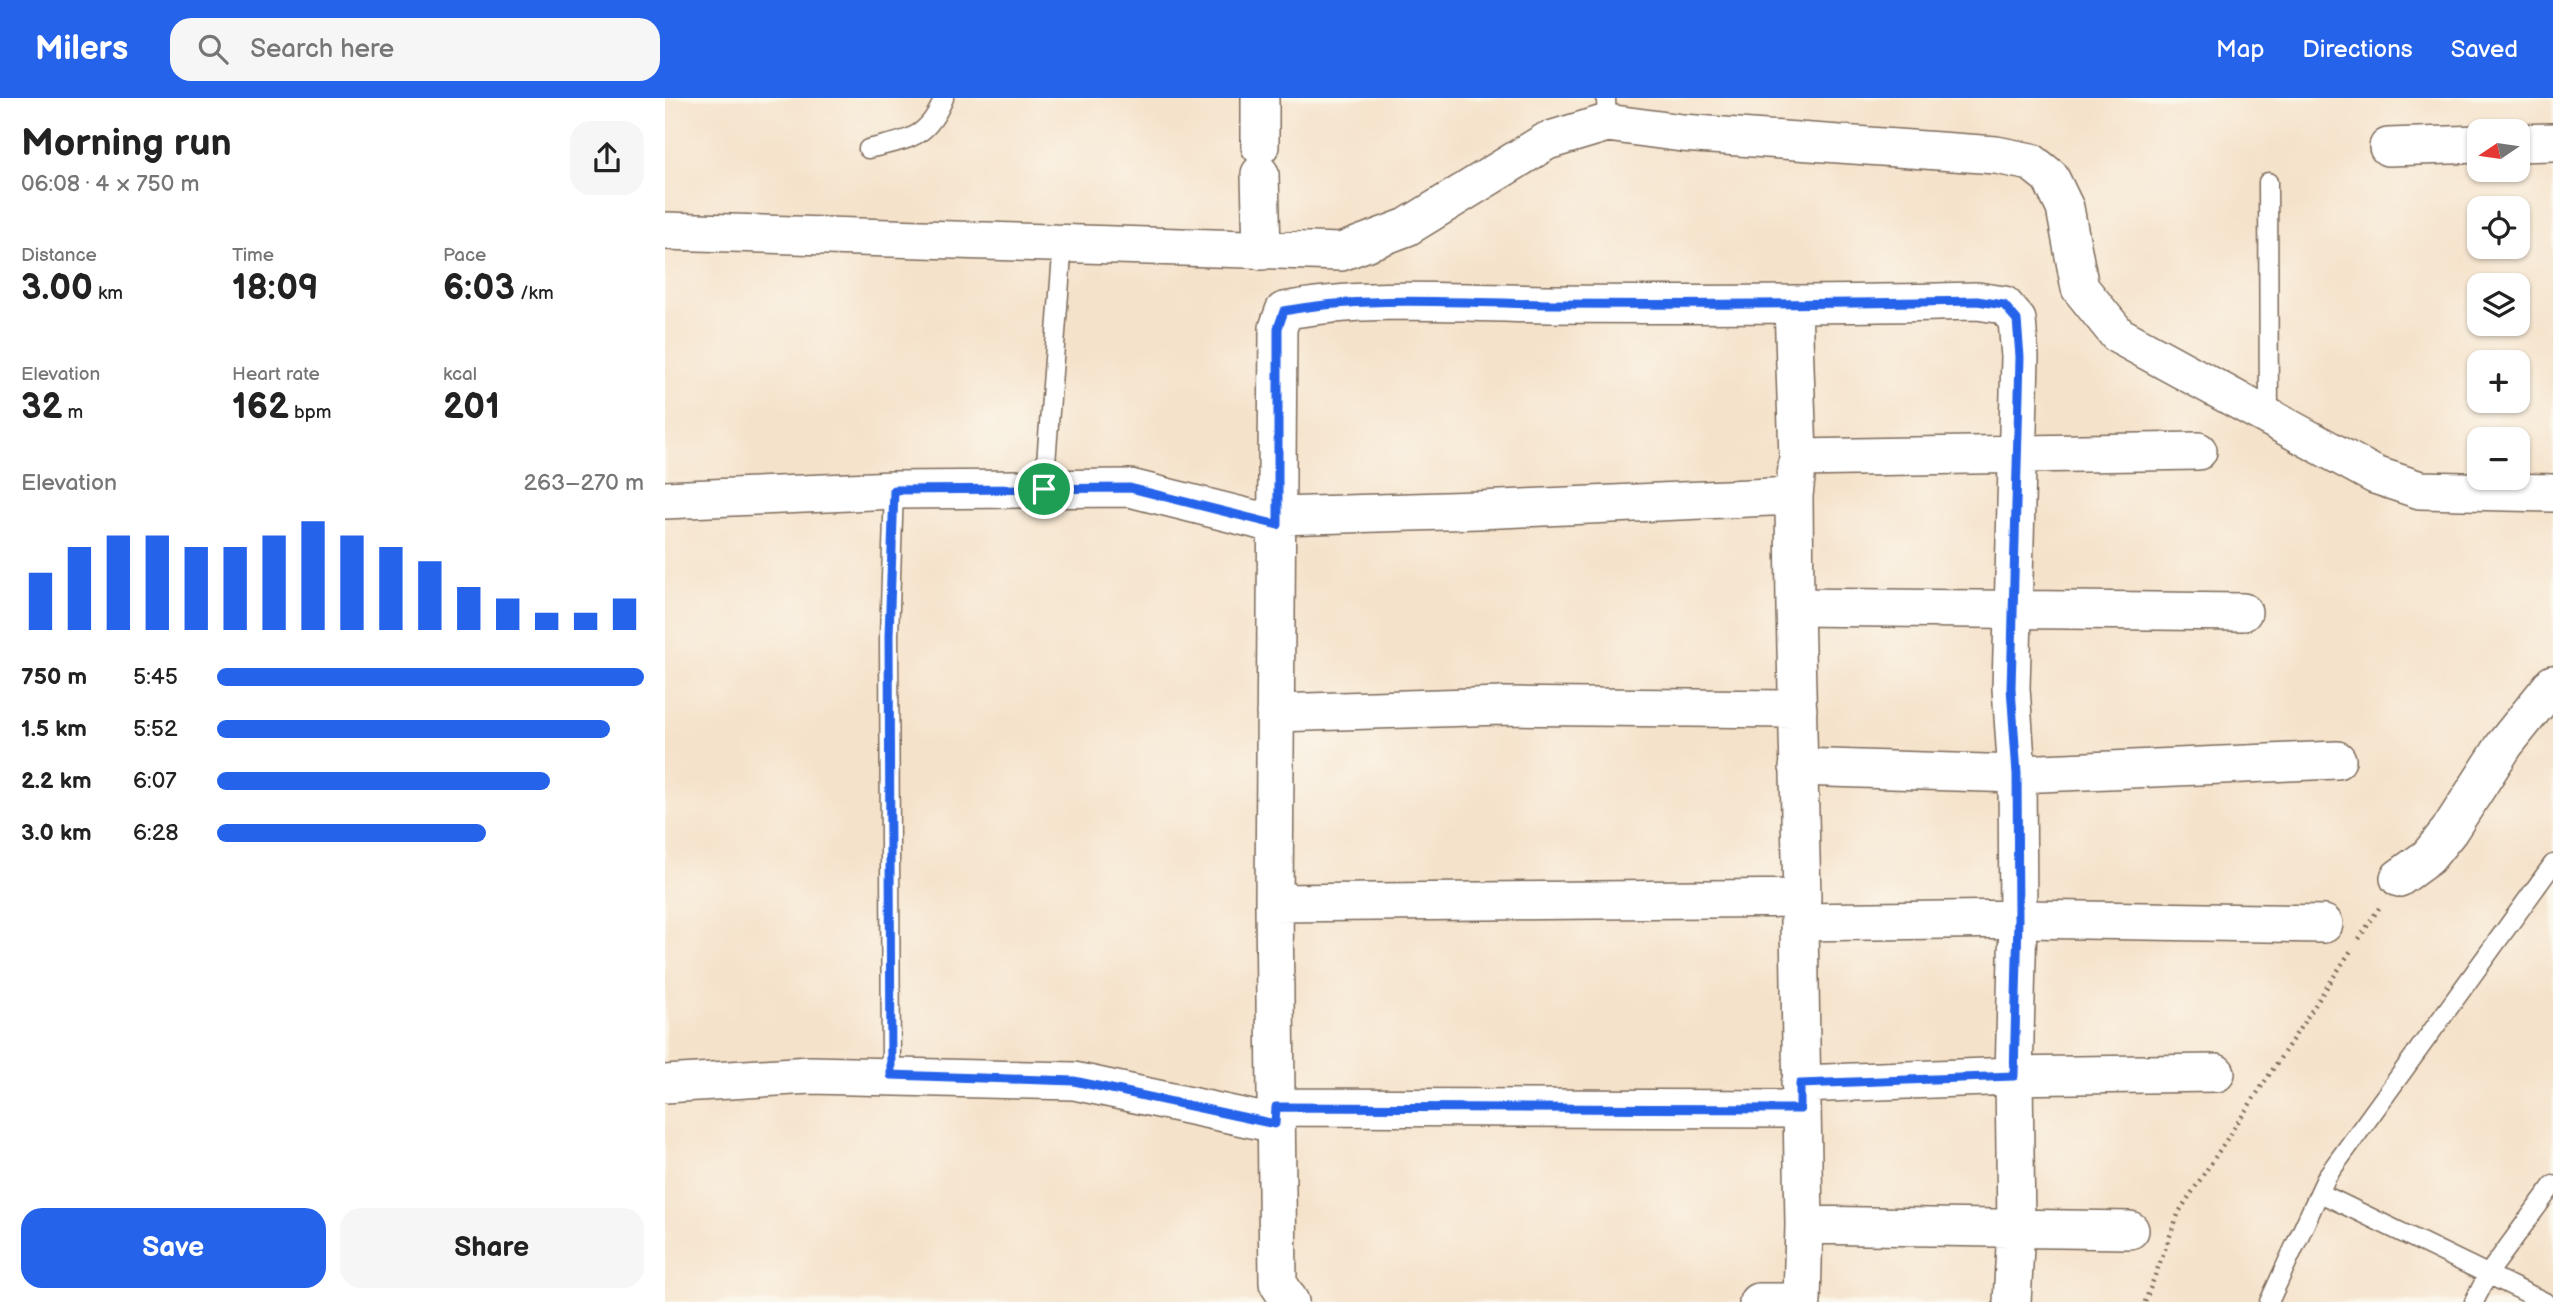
<!DOCTYPE html>
<html lang="en">
<head>
<meta charset="utf-8">
<style>
	:root { --surface:#fff; --page:#f6f6f6; --text:#222; --muted:#767676; --accent:#2563eb }
	body { margin:0; font-family:"Balsamiq Sans",sans-serif; background:var(--page); color:var(--text); height:100vh; display:flex; flex-direction:column; font-size:26px; white-space:nowrap }
	* { box-sizing:border-box; margin:0 }
	p { font-size:23px; color:var(--muted) }
	.icon { flex:none; width:38px; height:38px; fill:none; stroke:currentColor; stroke-width:2; stroke-linecap:round; stroke-linejoin:round }
	.map { position:relative; flex:1; overflow:hidden }
	.sheet { display:flex; flex-direction:column; background:var(--surface); width:665px }
	.sheet>* { flex:none }
	.needle { width:46px; rotate:257deg }
	.buttons { position:absolute; left:1802px; top:21px; display:grid; gap:14px }
	.buttons a { display:grid; place-items:center; width:63px; height:63px; border-radius:14px; background:var(--surface); box-shadow:0 2px 5px #0004; font-size:35px }
	.pin { position:absolute; display:grid; place-items:center; width:60px; height:60px; color:#fff; margin:-30px; border:4px solid #fff; border-radius:50%; box-shadow:0 2px 7px #0007 }
	.round { display:grid; place-items:center; flex:none; width:74px; height:74px; border-radius:21px; background:var(--page) }
	.summary { display:flex; align-items:center; justify-content:space-between; height:119px; padding:0 21px }
	h1 { font-size:38px; font-weight:800; line-height:52px }
	.figures { display:grid; grid-template-columns:repeat(3,1fr); gap:10px; height:119px; padding:7px 21px }
	.figures div { display:grid; align-content:center }
	.figures b { font-size:35px; font-weight:800 }
	.figures small { font-size:19px; font-weight:400 }
	.figures p { font-size:19px }
	.chart { height:196px; padding:14px 21px }
	.chart p { display:flex; justify-content:space-between }
	.chart svg { width:100%; height:126px; margin-top:7px; stroke:var(--accent); stroke-width:6 }
	.action { display:flex; gap:14px; margin-top:auto; padding:14px 21px }
	.action a { flex:1; height:80px; border-radius:21px; background:var(--accent); color:#fff; font-size:28px; font-weight:800; line-height:80px; text-align:center }
	.action a+a { background:var(--page); color:var(--text) }
	ul { padding:0 21px; list-style:none; font-size:23px }
	li { display:grid; grid-template-columns:112px 84px 1fr; align-items:center; height:52px }
	li i { height:18px; border-radius:9px; background:var(--accent) }
	header { display:flex; align-items:center; gap:42px; box-sizing:border-box; height:98px; padding:0 35px; background:var(--accent); color:#fff }
	header strong { font-size:33px }
	nav { display:flex; gap:38px; margin-inline-start:auto; font-size:24px }
	.search { width:490px; height:63px; background:var(--page); display:flex; align-items:center; gap:18px; box-sizing:border-box; padding:0 24px; border-radius:21px; color:var(--muted); font-size:26px }
	main { display:flex; flex:1; min-height:0 }
	.map>svg:first-child { display:block }
</style>
</head>
<body>
<header>
<strong>Milers</strong>
<div class="search"><svg class="icon" aria-label="search" viewBox="0 0 24 24"><circle cx="10" cy="10" r="6"/><path d="M15 15l6 6"/></svg>Search here</div>
<nav><a>Map</a><a>Directions</a><a>Saved</a></nav>
</header>
<main>
<section class="sheet">
<div class="summary"><div><h1>Morning run</h1><p>06:08 · 4 × 750 m</p></div><a class="round"><svg class="icon" aria-label="share" viewBox="0 0 24 24"><path d="M12 15V3M7 8l5-5 5 5M5 13v7h14v-7"/></svg></a></div>
<div class="figures">
<div><p>Distance</p><b>3.00<small> km</small></b></div>
<div><p>Time</p><b>18:09</b></div>
<div><p>Pace</p><b>6:03<small> /km</small></b></div>
</div>
<div class="figures">
<div><p>Elevation</p><b>32<small> m</small></b></div>
<div><p>Heart rate</p><b>162<small> bpm</small></b></div>
<div><p>kcal</p><b>201</b></div>
</div>
<div class="chart"><p><span>Elevation</span>263–270 m</p>
<svg viewBox="0 0 160 44" preserveAspectRatio="none"><path d="M5 44V24M15 44V15M25 44V11M35 44V11M45 44V15M55 44V15M65 44V11M75 44V6M85 44V11M95 44V15M105 44V20M115 44V29M125 44V33M135 44V38M145 44V38M155 44V33"/></svg>
</div>
<ul>
<li><b>750 m</b>5:45<i style="width:100%"></i></li>
<li><b>1.5 km</b>5:52<i style="width:92%"></i></li>
<li><b>2.2 km</b>6:07<i style="width:78%"></i></li>
<li><b>3.0 km</b>6:28<i style="width:63%"></i></li>
</ul>
<div class="action"><a>Save</a><a>Share</a></div>
</section>
<div class="map">
<svg width="1888" height="1204" viewBox="0 0 1888 1204">
	<rect width="100%" height="100%" fill="#fbf7ec"/>
	<filter id="ink" filterUnits="userSpaceOnUse"><feTurbulence type="fractalNoise" baseFrequency=".0143" numOctaves="2"/><feDisplacementMap in="SourceGraphic" scale="14" xChannelSelector="R" yChannelSelector="G"/><feConvolveMatrix kernelMatrix="1 2 1 2 8 2 1 2 1" color-interpolation-filters="sRGB"/></filter>
	<filter id="wash" filterUnits="userSpaceOnUse"><feTurbulence type="fractalNoise" baseFrequency=".00686" numOctaves="4" result="noise"/><feDisplacementMap in="SourceGraphic" scale="28" xChannelSelector="R" yChannelSelector="G"/><feGaussianBlur stdDeviation="1.57" result="paint"/><feColorMatrix in="noise" values="0 0 0 0 0 0 0 0 0 0 0 0 0 0 0 0 0 1.4 0 .05"/><feComposite in="paint" operator="in"/></filter>
	<g filter="url(#wash)">
		<rect width="100%" height="100%" fill="#f5e2ca"/>
	</g>
	<g filter="url(#ink)">
		<g fill="none" stroke-linecap="round" stroke-linejoin="round">
			<defs>
				<path id="lane" d="M941 0 942 25
					M203 51C243 41 262 42 279 0
					M1603 84 1604 319
					M379 391 398 144
					M226 977 224 538 229 392
					M1655 1095 1880 1204
					M1604 1204 1662 1078 1888 766
					M1809 1204 1823 1176 1888 1087"/>
				<path id="street" d="M1853 45 1888 44
					M595 48V0
					M1723 49 1815 46
					M595 76 597 153
					M0 133 676 154 742 129 882 43 942 25 1017 35 1331 57 1366 64 1385 79 1400 110 1415 190 1453 237 1710 377 1755 392 1888 395
					M1128 207 1133 360 1129 398 1130 509 1137 800 1134 824 1139 1127 1137 1204
					M1133 360 1533 353
					M0 402 229 392 465 390 613 427
					M613 418 813 412 1129 398
					M1130 509 1578 514
					M610 615 838 608 1133 611
					M1133 669 1352 676 1672 662
					M1734 780 1763 759 1784 733 1840 646 1888 586
					M609 805 1137 800
					M1134 824 1353 821 1659 826
					M0 986 145 977 409 983 610 1026
					M1135 986 1349 978 1551 975
					M611 1009 1135 1011
					M1139 1127 1465 1132
					M625 1204 613 1185 609 805 613 230 619 213C697 197 802 205 883 206 1026 207 1169 207 1312 203L1339 207 1352 222 1355 259 1346 590 1352 676 1353 821 1349 978 1351 1130 1347 1204
					M1093 1204H1137"/>
			</defs>
			<use href="#lane" stroke="#7c6a5a" stroke-width="21"/>
			<use href="#street" stroke="#7c6a5a" stroke-width="40"/>
			<path stroke="#7c6a5a" stroke-width="4.5" stroke-dasharray="2 5" stroke-linecap="butt" d="M1694 841 1716 807
				M1480 1204 1514 1114 1687 851"/>
			<use href="#lane" stroke="#fff" stroke-width="18"/>
			<use href="#street" stroke="#fff" stroke-width="37"/>
		</g>
	</g>
	<g fill="none" stroke-linecap="round" stroke-linejoin="round" filter="url(#ink)">
		<defs>
			<path id="route" d="M1312 203 1339 207 1352 222 1355 259 1346 590 1352 676 1353 821 1349 978 1135 986V1011L611 1009 610 1026 409 983 226 977 224 538 229 392 465 390 613 427V230L619 213C697 197 801 205 883 206 1026 207 1169 206 1312 203Z"/>
		</defs>
		<use href="#route" stroke="#fff" stroke-width="14"/>
		<use href="#route" stroke="#2563eb" stroke-width="9"/>
	</g>
</svg>
<div class="buttons">
<a><svg class="needle" viewBox="-14 -14 28 28"><path d="M0-13l5 13h-10z" fill="#e53935"/><path d="M0 13l5-13h-10z" fill="#767676"/></svg></a>
<a><svg class="icon" aria-label="locate" viewBox="0 0 24 24"><circle cx="12" cy="12" r="6"/><path d="M12 2v4M12 18v4M2 12h4M18 12h4"/></svg></a>
<a><svg class="icon" aria-label="layers" viewBox="0 0 24 24"><path d="M12 4l9 5-9 5-9-5zM3 14l9 5 9-5"/></svg></a>
<a>+</a>
<a>−</a>
</div>
<div class="pin" style="left:379px;top:391px;background:#1e9e55"><svg class="icon" aria-label="arrive" viewBox="0 0 24 24"><path d="M6 21V4h12l-3 4 3 4H6"/></svg></div>
</div>
</main>
</body>
</html>
